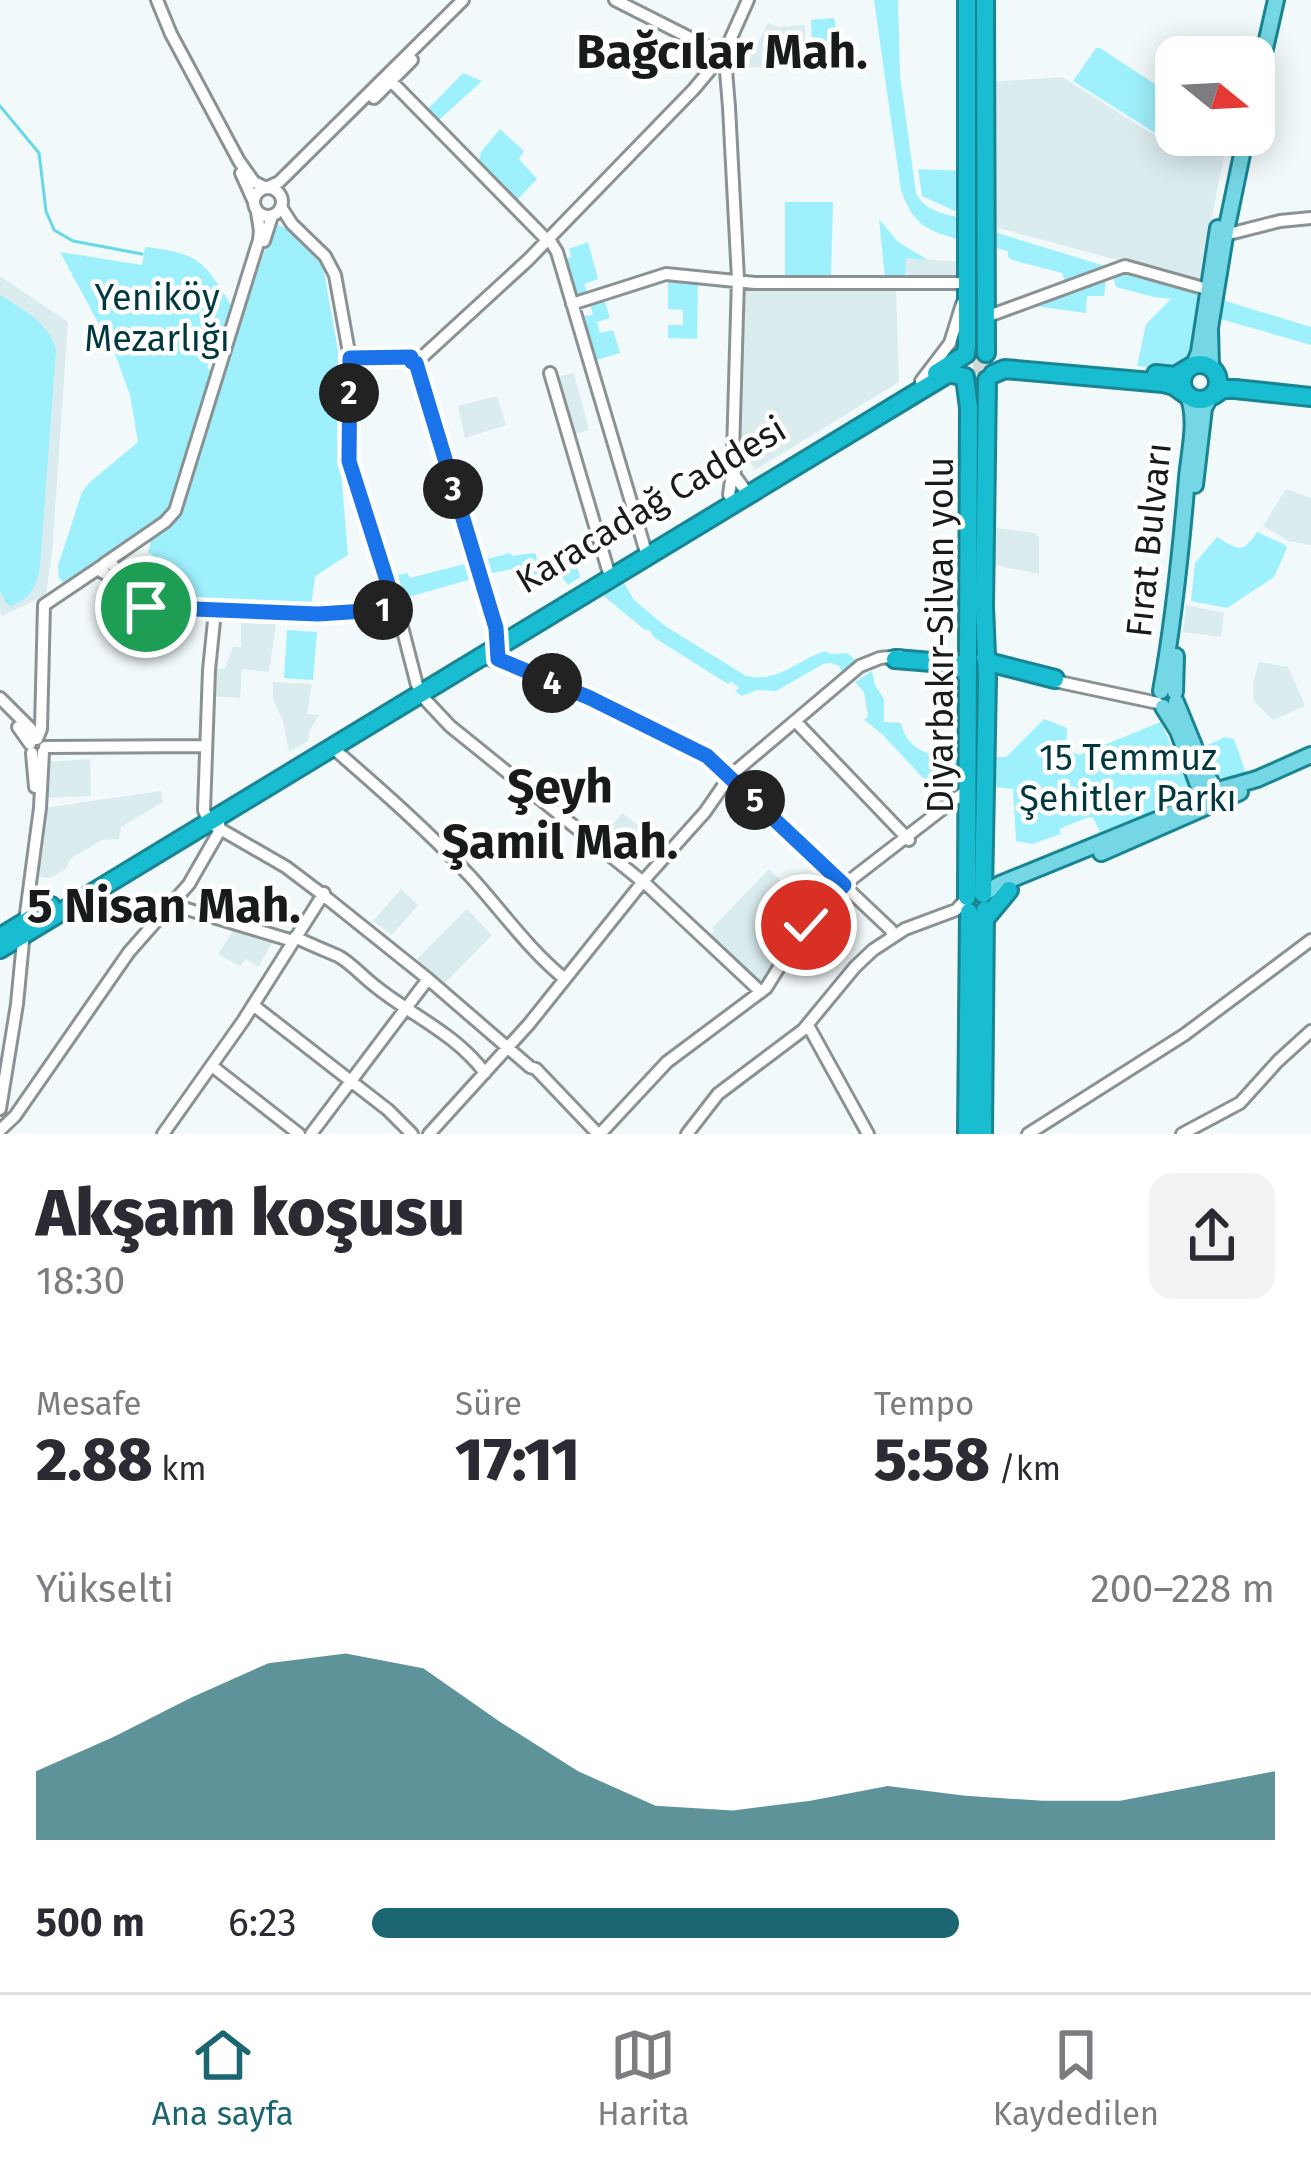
<!DOCTYPE html>
<html lang="tr">
<head>
<meta charset="utf-8">
<style>
	:root { --surface:#fff; --page:#f2f2f3; --text:#2b2b33; --muted:#7c7c81; --line:#e1e1e2; --accent:#1b6670 }
	body { margin:0; font-family:"Fira Sans",sans-serif; background:var(--page); color:var(--text); height:100vh; display:flex; flex-direction:column; font-size:45px; white-space:nowrap }
	* { box-sizing:border-box; margin:0 }
	p { font-size:39px; color:var(--muted) }
	.icon { flex:none; width:66px; height:66px; fill:none; stroke:currentColor; stroke-width:2; stroke-linecap:round; stroke-linejoin:round }
	.map { position:relative; height:1134px; overflow:hidden }
	.sheet { display:flex; flex-direction:column; background:var(--surface); flex:1 }
	.sheet>* { flex:none }
	.needle { width:78px; rotate:108deg }
	.controls { position:absolute; left:1155px; top:36px; display:grid; gap:24px }
	.controls a { display:grid; place-items:center; width:120px; height:120px; border-radius:24px; background:var(--surface); box-shadow:0 6px 30px #0003; font-size:60px }
	.pin { position:absolute; display:grid; place-items:center; width:102px; height:102px; color:#fff; margin:-51px; border:6px solid #fff; border-radius:50%; box-shadow:0 3px 12px #0007 }
	.km { position:absolute; width:60px; height:60px; margin:-30px; border-radius:50%; background:#222; color:#fff; font-size:33px; line-height:60px; text-align:center }
	.round { display:grid; place-items:center; flex:none; width:126px; height:126px; border-radius:24px; background:var(--page) }
	.headline { display:flex; align-items:center; justify-content:space-between; height:204px; padding:0 36px }
	h1 { font-size:66px; font-weight:800; line-height:90px }
	.stats { display:grid; grid-template-columns:repeat(3,1fr); gap:18px; height:204px; padding:12px 36px }
	.stats div { display:grid; align-content:center }
	.stats b { font-size:60px; font-weight:800 }
	.stats small { font-size:33px; font-weight:400 }
	.stats p { font-size:33px }
	.chart { height:336px; padding:24px 36px }
	.chart p { display:flex; justify-content:space-between }
	.chart svg { width:100%; height:216px; margin-top:12px; fill:var(--accent); opacity:.7 }
	ul { padding:0 36px; list-style:none; font-size:39px }
	li { display:grid; grid-template-columns:192px 144px 1fr; align-items:center; height:90px }
	li i { height:30px; border-radius:15px; background:var(--accent) }
	.tabs { display:flex; justify-content:space-around; align-items:center; height:168px; border-top:3px solid var(--line); background:var(--surface); font-size:33px; color:var(--muted) }
	.tabs a { display:grid; justify-items:center; gap:6px }
	.tabs .active { color:var(--accent) }
	.map>svg:first-child { display:block }
</style>
</head>
<body>
<div class="map">
<svg width="1311" height="1134" viewBox="0 0 1311 1134">
	<rect width="100%" height="100%" fill="#f1f9fa"/>
	<path fill="#dbecef" d="M768 23 778 27 805 25V68L746 67Z
		M1062 77 1159 138 1176 130V135H1228L1199 282 987 225 989 82Z
		M906 258 962 262V280L905 279Z
		M0 276 68 322 52 554 46 595 2 616 0 613Z
		M740 285 896 289 899 382 755 470 735 436Z
		M574 373 589 430 573 435 556 377Z
		M497 396 506 425 465 438 458 406Z
		M1286 489 1311 498V545L1289 541 1263 526Z
		M990 527 1035 533 1039 538V574L990 564Z
		M1186 605 1224 613 1221 637 1183 632Z
		M241 616 277 618 269 672 242 669 240 698 211 696 213 668 225 669 233 647H241Z
		M1259 662 1288 667 1305 706 1273 720 1254 701 1253 683Z
		M273 682 312 684 307 714 319 715 310 730 308 741 289 752 283 721 273 699Z
		M90 759 91 796 45 798 47 762Z
		M161 791 163 802 121 827 119 839 102 840 70 859 66 869 50 878 35 876 43 808Z
		M622 813 643 829 619 858 599 842Z
		M769 869 800 900 826 872 840 885 763 988 709 937 714 931 712 928Z
		M401 889 418 905 392 935 373 921Z
		M467 909 492 935 445 983 417 959Z
		M235 928 274 940 258 967 246 959 240 966 218 954Z"/>
	<path fill="#9ff0fd" d="M874 0H898L900 75 916 193C925 212 946 214 965 219V241C928 231 914 227 901 190Z
		M834 18 845 66H813L811 20Z
		M1096 48H1100L1176 98V128L1160 136 1073 81Z
		M463 73 482 81 438 121 428 109Z
		M500 129 524 151 519 159 537 179 516 201 479 160 481 152Z
		M918 169 964 171 959 213 922 196Z
		M785 202H833L831 276H785Z
		M879 219 898 242 928 260 906 258 905 279 885 278Z
		M274 223 290 230 323 266 338 351V437L348 555 315 576 311 608 153 602 160 559 148 553 151 539 172 524 181 512 239 325Z
		M988 230 1108 267 1066 285 1062 273 1012 260 1008 257V251L988 246Z
		M588 242 598 279 584 284 588 294 574 299 563 261 571 257 569 249Z
		M145 247C202 253 206 264 234 310L207 368 212 371 169 507 170 514 77 581 64 584 59 578 58 566 82 492 89 483 138 442 130 395 115 354 60 252 142 265Z
		M1126 270 1200 293 1189 362 1174 369 1137 366 1146 324 1171 299 1154 297 1116 287 1113 277Z
		M680 280 698 281 697 339 668 338V325H683V310L668 309V281Z
		M1102 281 1106 283 1104 296H1087L1086 313 1035 306Z
		M0 295C21 309 51 323 56 351L40 566C37 585 31 599 11 606L5 602 0 590Z
		M604 299 610 318 597 322 600 333 613 330 620 353 593 361 580 316 593 315 590 304Z
		M1222 300 1311 327V345L1217 318Z
		M1257 532 1285 545 1287 548 1274 577 1227 608 1191 601 1195 563 1217 537C1237 549 1242 555 1257 532Z
		M510 553 512 556 533 553 536 554V558L550 562 556 557 569 563 576 562 580 577 568 585 556 569 534 575 527 566 483 575 479 561Z
		M469 563 475 578 398 600 391 577 407 573 410 578Z
		M621 578 634 600 665 626 746 676C779 683 797 660 825 651L830 654 847 653 859 663 843 674 839 666 831 663 823 664 776 691 757 690 742 696 735 691 739 688 731 681 728 684 655 638 648 629 645 630 600 593Z
		M287 630 317 632 313 680 284 678Z
		M872 671 875 685 884 699V722L901 723C907 753 935 757 962 758L961 777 924 779 882 734 864 720 868 717 864 692 855 682Z
		M1044 719 1067 728 1066 750 1079 755 1161 722 1187 782 1192 784 1193 793 1158 816 1155 812 1100 832 1093 818 1089 817 1059 829 1061 834 1032 844 1016 841 1013 789 995 787 996 757H1006Z
		M1225 737 1234 739 1247 776 1232 780 1215 776 1199 749Z"/>
	<g fill="none" stroke-linecap="round" stroke-linejoin="round">
		<path stroke="#66d8ea" stroke-width="3" d="M0 106 39 153 46 211 54 230 73 241 142 254"/>
		<path stroke="#d0d8d9" stroke-width="16" stroke-dasharray="16 8" stroke-linecap="butt" d="M981 398V340"/>
		<defs>
			<path id="secondary" d="M157 0 171 34 239 161 254 182 266 188 279 182 463 0
				M615 0 716 51
				M726 49 748 0
				M722 58 726 71 729 107 738 279 733 453 735 476 748 494
				M391 81 544 237
				M374 98 412 60
				M241 173 254 202
				M254 202a14 14 0 1 1 28 0a14 14 0 1 1-28 0Z
				M281 207 292 224 325 256 335 275 350 358 349 461 401 623 417 685
				M1221 236 1280 221 1311 218
				M549 239 557 252 645 549
				M264 241 272 216
				M572 304 666 274 755 283H968L966 286
				M986 317 1125 266 1207 289
				M350 358 411 357
				M420 359 528 260 694 89 720 58
				M416 363 497 630 496 651
				M550 373 608 570
				M921 381 950 343 962 304
				M729 495 732 473
				M108 562 115 567V572L110 576 102 572 104 564 165 522 175 511 259 240 260 231 257 212
				M115 572 131 599 146 607 324 614 396 609
				M215 611 209 670 204 810 208 822 286 867 323 895 428 979 530 1067 536 1069 598 1134
				M481 656 590 698 707 756 891 930 892 935
				M1050 680 1158 703
				M419 693 450 726 648 886 761 992
				M0 698 35 733 36 739
				M798 724 909 840
				M18 727 30 744
				M37 739 41 729 44 605 102 566
				M45 747 206 746
				M333 748C380 789 427 830 470 876 502 911 528 949 565 979
				M32 753 35 787
				M170 904 293 941
				M295 937C309 944 324 950 338 956 350 962 363 977 375 986 412 1016 455 1033 485 1073
				M253 1005 388 1110 412 1134
				M810 1029 868 1134
				M212 1066 299 1134
				M0 1109 17 1004 25 921 40 808 43 752
				M0 1130 15 1116 129 952 189 884 220 830 219 823
				M163 1134 243 1021 324 893
				M311 1134 428 979
				M429 1134 529 1024 645 879 705 812 730 776 860 666 880 658 900 656
				M600 1134 667 1062 766 988 808 921 844 885 967 790
				M687 1134 718 1094 803 1030 855 967 873 950 905 929 956 910 965 900
				M1028 1134 1184 1035 1311 940
				M1182 1134 1240 1103 1278 1061 1311 1031"/>
			<path id="primary" d="M1254 97 1276 0
				M1194 365 1199 352 1218 228
				M1211 367 1210 328 1225 236 1246 135
				M1195 485 1204 408 1209 399
				M1161 691C1174 620 1181 550 1187 478 1189 453 1198 420 1188 396
				M1175 692 1176 656
				M1176 702 1203 768 1218 795
				M1163 707 1178 731 1204 801
				M1101 853 1240 792
				M983 894 1000 884 1169 815 1207 793 1257 779 1311 755"/>
			<path id="highway" d="M985 0 986 353
				M1182 382a18 18 0 1 1 36 0a18 18 0 1 1-36 0Z
				M936 373 966 354 967 345V0
				M993 374 1005 369 1163 383 1174 386 1188 396
				M1156 374 1175 376 1188 368
				M1214 395 1223 389H1235L1311 397
				M985 658 992 663 1055 679
				M895 659 957 664 965 670 968 679
				M983 894 987 679 984 607 987 380
				M985 919 1009 890
				M0 937 51 906
				M0 949 949 373 965 377 969 408 967 897
				M967 1134 969 912
				M983 1134 985 910"/>
		</defs>
		<use href="#secondary" stroke="#8b9293" stroke-width="16"/>
		<use href="#primary" stroke="#198492" stroke-width="20"/>
		<use href="#highway" stroke="#198492" stroke-width="22"/>
		<use href="#secondary" stroke="#fff" stroke-width="10"/>
		<use href="#primary" stroke="#75d7e4" stroke-width="14"/>
		<use href="#highway" stroke="#19bdd2" stroke-width="16"/>
	</g>
	<g fill="none" stroke-linecap="round" stroke-linejoin="round">
		<defs>
			<path id="route" d="M146 607 318 614 396 609 349 461 350 358 411 357 412 362 416 363 496 628 498 659 590 698 707 756 844 885 806 925"/>
		</defs>
		<use href="#route" stroke="#fff" stroke-width="24"/>
		<use href="#route" stroke="#1a73e8" stroke-width="15"/>
	</g>
	<g text-anchor="middle" dominant-baseline="central" stroke-width="9" stroke-linejoin="round" paint-order="stroke">
		<g font-size="36" fill="#00383f" stroke="#fff">
			<text x="157" y="298">Yeniköy<tspan x="157" dy="41">Mezarlığı</tspan></text>
			<text x="1128" y="758">15 Temmuz<tspan x="1128" dy="41">Şehitler Parkı</tspan></text>
		</g>
		<g font-size="36" fill="#181b1c" stroke="#fff">
			<text transform="translate(651 505) rotate(-31)">Karacadağ Caddesi</text>
			<text transform="translate(1149 540) rotate(-84)">Fırat Bulvarı</text>
			<text transform="translate(941 635) rotate(-90)">Diyarbakır-Silvan yolu</text>
		</g>
		<g font-size="48" font-weight="bold" fill="#181b1c" stroke="#fff">
			<text x="722" y="52">Bağcılar Mah.</text>
			<text x="560" y="787">Şeyh<tspan x="560" dy="55">Şamil Mah.</tspan></text>
			<text x="164" y="906">5 Nisan Mah.</text>
		</g>
	</g>
</svg>
<div class="controls">
<a><svg class="needle" viewBox="-14 -14 28 28"><path d="M0-13l5 13h-10z" fill="#e53935"/><path d="M0 13l5-13h-10z" fill="#7c7c81"/></svg></a>
</div>
<div class="pin" style="left:146px;top:607px;background:#1e9e55"><svg class="icon" aria-label="arrive" viewBox="0 0 24 24"><path d="M6 21V4h12l-3 4 3 4H6"/></svg></div>
<div class="pin" style="left:806px;top:925px;background:#d93025"><svg class="icon" aria-label="check" viewBox="0 0 24 24"><path d="M5 12l5 5 9-10"/></svg></div>
<b class="km" style="left:383px;top:610px">1</b>
<b class="km" style="left:349px;top:393px">2</b>
<b class="km" style="left:453px;top:489px">3</b>
<b class="km" style="left:552px;top:683px">4</b>
<b class="km" style="left:755px;top:800px">5</b>
</div>
<section class="sheet">
<div class="headline"><div><h1>Akşam koşusu</h1><p>18:30</p></div><a class="round"><svg class="icon" aria-label="share" viewBox="0 0 24 24"><path d="M12 15V3M7 8l5-5 5 5M5 13v7h14v-7"/></svg></a></div>
<div class="stats">
<div><p>Mesafe</p><b>2.88<small> km</small></b></div>
<div><p>Süre</p><b>17:11</b></div>
<div><p>Tempo</p><b>5:58<small> /km</small></b></div>
</div>
<div class="chart"><p><span>Yükselti</span>200–228 m</p>
<svg viewBox="0 0 160 44" preserveAspectRatio="none"><path d="M0 44V30L10 23L20 15L30 8L40 6L50 9L60 20L70 30L80 37L90 38L100 36L110 33L120 35L130 36L140 36L150 33L160 30V44z"/></svg>
</div>
<ul>
<li><b>500 m</b>6:23<i style="width:65%"></i></li>
</ul>
</section>
<nav class="tabs">
<a class="active"><svg class="icon" aria-label="home" viewBox="0 0 24 24"><path d="M3 11l9-7 9 7M6 9v11h12V9"/></svg>Ana sayfa</a>
<a><svg class="icon" aria-label="map" viewBox="0 0 24 24"><path d="M3 6l6-2 6 2 6-2v14l-6 2-6-2-6 2zM9 4v14M15 6v14"/></svg>Harita</a>
<a><svg class="icon" aria-label="saved" viewBox="0 0 24 24"><path d="M7 4h10v16l-5-4-5 4z"/></svg>Kaydedilen</a>
</nav>
</body>
</html>
